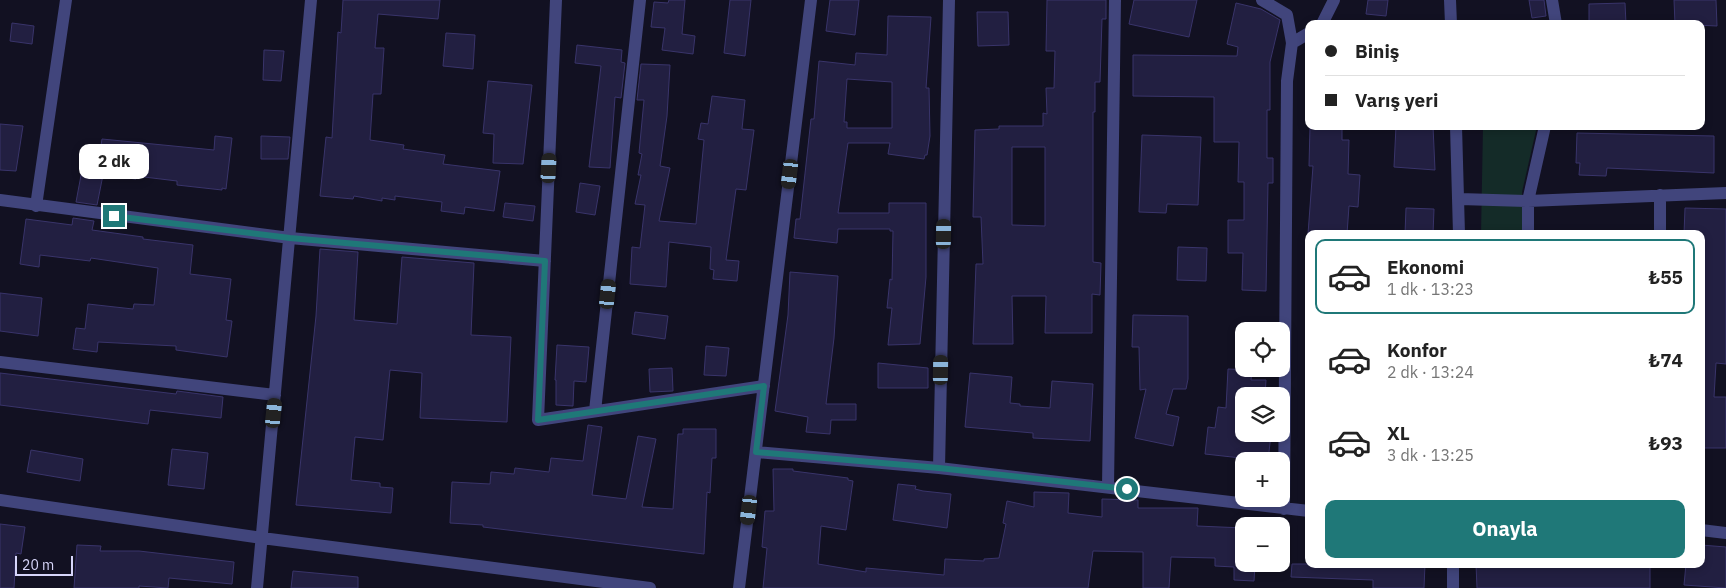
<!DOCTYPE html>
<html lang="tr">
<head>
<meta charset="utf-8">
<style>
  :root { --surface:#fff; --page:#f2f2f2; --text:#222; --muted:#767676; --line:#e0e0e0; --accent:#1f7878 }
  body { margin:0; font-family:"IBM Plex Sans",sans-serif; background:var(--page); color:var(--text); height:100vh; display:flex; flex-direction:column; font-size:19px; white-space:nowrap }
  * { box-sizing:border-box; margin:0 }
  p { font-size:16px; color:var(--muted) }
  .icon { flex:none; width:28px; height:28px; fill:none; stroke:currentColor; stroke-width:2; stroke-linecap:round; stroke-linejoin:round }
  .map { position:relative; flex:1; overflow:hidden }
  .sheet { position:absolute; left:1305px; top:230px; width:400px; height:338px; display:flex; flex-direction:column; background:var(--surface); border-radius:10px; box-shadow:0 2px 8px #0003 }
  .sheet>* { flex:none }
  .guide { position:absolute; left:1305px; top:20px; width:400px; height:110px; border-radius:10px; box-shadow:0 2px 8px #0003; display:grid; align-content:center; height:110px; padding:0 20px; background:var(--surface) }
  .fabs { position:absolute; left:1235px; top:322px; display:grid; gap:10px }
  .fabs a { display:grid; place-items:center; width:55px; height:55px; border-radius:10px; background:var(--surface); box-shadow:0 2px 8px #0003; font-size:25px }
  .scale { position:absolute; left:15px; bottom:12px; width:58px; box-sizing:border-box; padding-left:5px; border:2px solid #d7d6fa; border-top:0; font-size:14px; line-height:18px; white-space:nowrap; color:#d7d6fa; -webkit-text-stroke:4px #121122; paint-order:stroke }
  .end { position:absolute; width:22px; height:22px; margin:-11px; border:6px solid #1f7878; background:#fff; box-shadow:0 0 0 2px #fff }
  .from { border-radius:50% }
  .bubble { position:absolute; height:35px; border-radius:10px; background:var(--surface); box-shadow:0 2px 8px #0003; font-size:16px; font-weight:800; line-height:35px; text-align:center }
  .car { position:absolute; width:15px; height:30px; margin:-15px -8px; border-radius:6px; box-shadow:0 0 4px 1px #0007; background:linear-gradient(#222 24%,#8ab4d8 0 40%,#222 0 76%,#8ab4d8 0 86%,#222 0) }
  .guide b { display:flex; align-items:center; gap:18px; height:48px; font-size:19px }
  .guide b+b { border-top:1px solid var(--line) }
  .guide i { width:12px; height:12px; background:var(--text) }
  ul { padding:9px 0 0; list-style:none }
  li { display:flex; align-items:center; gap:15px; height:75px; margin:0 10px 8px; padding:0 10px; border:2px solid transparent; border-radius:10px }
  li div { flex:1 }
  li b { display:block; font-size:19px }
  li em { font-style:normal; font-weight:800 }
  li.active { border-color:var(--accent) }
  li>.icon { width:45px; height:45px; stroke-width:1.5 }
  .action { display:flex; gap:10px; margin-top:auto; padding:10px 20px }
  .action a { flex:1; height:58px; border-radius:10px; background:var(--accent); color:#fff; font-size:20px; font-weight:800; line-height:58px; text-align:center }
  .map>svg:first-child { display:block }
</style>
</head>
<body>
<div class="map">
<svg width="1726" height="588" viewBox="0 0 1726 588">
  <rect width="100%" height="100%" fill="#121122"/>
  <path fill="#142b28" d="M1483,126H1537L1522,192V234H1481Z"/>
  <path fill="#221f41" stroke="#39346a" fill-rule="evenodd" d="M343,0H440L438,19L378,14L375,48H384L381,94H373L370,140L404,145L403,149L445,155L443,164L500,171L494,211L465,207L464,214L441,211L442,202L395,196V200L382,198V201L354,196L353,199L320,196L326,137L332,138L338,32L341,33Z
    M669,0H685L682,34L695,36L693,54L662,50L665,28L651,27L654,2L668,3Z
    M730,0H751L745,56L724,53Z
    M830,0H859L855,35L826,31Z
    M1047,0H1106V19H1102L1100,82H1095V112H1093V262L1101,263L1100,295L1092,294V333H1045L1046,296H1012L1013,344H973L976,264H983L981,217H973L975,130L999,129V126H1043V113L1047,114L1046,88H1054L1055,51H1046ZM1012,147H1045V226L1012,225Z
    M1134,0H1197L1189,37L1129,24Z
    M1368,0H1388L1386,16L1366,14Z
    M1529,0H1544L1546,16L1532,18Z
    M1674,0H1716L1717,26L1675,24Z
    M1236,3L1261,9L1280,20L1270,62V110H1267V158H1273V183H1268L1266,291L1242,290L1243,253H1228V220H1244V182H1238L1239,142H1214V97L1133,96V55L1237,56L1238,47L1227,44Z
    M1625,3L1626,24H1589V4Z
    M977,12H1008L1009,45L978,46Z
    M888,16L931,17L926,88H929L930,136L927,155H925L924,159L888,154L890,143H848L838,213H889V203H926V277L920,344L888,345L892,308H887L890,279L892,280L893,231H890V229H838L837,243L794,238L796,219H800L811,119H814L819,61L855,65L856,53L887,55ZM847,79L892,82V128H847V122H844Z
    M12,23L34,26L32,44L10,41Z
    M446,33L475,35L473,69L443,66Z
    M577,45L622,50L621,62L625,63L621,98L615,97L610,168L589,167L601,66L575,63Z
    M264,50L284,51L281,81L263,80Z
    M641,64L670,65L667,116L660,166L670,168L659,221L696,224L704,140L698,139L701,123L708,124L712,96L745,100L742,129L754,130L746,190L736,189L726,260L739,261L737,281L713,279L714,270L710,269L711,247L669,242L666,287L630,284L632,247L640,248L645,205L635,204L641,175H638L642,154L639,153L644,100H637Z
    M488,81L532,85L523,164L493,163L494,134L483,133Z
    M0,124L23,126L16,171L0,170Z
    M1310,126H1342V140H1349L1348,174L1360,175L1358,207L1349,206L1347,234H1308L1313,166H1309Z
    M1396,126H1433L1435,170L1394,167Z
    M1577,133L1714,136V173L1607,168L1606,176L1579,175L1580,163H1576Z
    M1142,135L1201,137L1198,205L1167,204L1166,213L1139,212Z
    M215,136L232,138L226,189L222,188V190L177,185V181L136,176V179L103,175L97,205L76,202L82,170L97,173L102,139L214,150Z
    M261,136L290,137L288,159H261Z
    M580,183L600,186L595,215L576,212Z
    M505,203L535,206L533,221L503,217Z
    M1406,208L1434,209L1433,234H1405Z
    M1685,208L1726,209V364L1716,363L1714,397H1726V448H1701V234H1684Z
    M73,218L94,221L92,230L143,237V239L193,245L190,274L231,279L226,320L232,321L227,357L176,350V346L98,342L97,352L73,349L76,328L85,329L88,304L133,309L134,304L154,305L158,268L91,258L90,261L40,255L39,267L20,264L26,219L72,225Z
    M1178,247L1207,248L1206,281L1177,280Z
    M320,249L358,252L354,320L397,324L402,257L474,263L471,335L511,337L507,422L420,418L422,373L390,370L383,440L355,437L351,480L380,483V487L393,488L391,513L296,505L316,316Z
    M790,272L838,276L834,338L826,404H856V420H831L830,434L806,432L808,417L775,411L788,315Z
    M0,293L42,298L38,336L0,331Z
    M635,312L668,316L665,339L632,334Z
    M1133,315L1188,316V379L1186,389H1173L1166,414L1179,417L1173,446L1135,438L1146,389L1140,390L1139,347H1132Z
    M557,345L589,347L586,382L574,381L573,406L556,405V380H555Z
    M706,346L729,348L726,376L704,375Z
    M878,363L928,368V388H878Z
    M672,368L673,391L650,392L649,369Z
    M1228,369L1252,370L1251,380H1266L1265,396H1244V434H1271L1268,461L1205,454L1208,427L1215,428L1218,407L1226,408Z
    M0,373L176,394L177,391L223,397L221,418L150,410L148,424L0,405Z
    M970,373L1012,377L1010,403L1020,404V406L1050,408L1052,381L1093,384L1090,441L1033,438V433L965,427Z
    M588,425L602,427L592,495L626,499L638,436L656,439L642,507L673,509L678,434H683V429H716V458H712L710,493L707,492L704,554L483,527V525L450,523L452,482L490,484L491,472L514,474L515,468L549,472L551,458L583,461Z
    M172,449L208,453L204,489L168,485Z
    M31,450L83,459L80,481L27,472Z
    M773,469H793V471L848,478V480L853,481L846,530L821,526L818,564L866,572V568L944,575L945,559L984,561V559L999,558L1006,524L1003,523L1007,501L1034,507V492L1069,493L1068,513L1102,517V499L1138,500V508H1198L1197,526L1244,528V565H1255L1254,581L1234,580V567L1215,566V558L1171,557L1169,588H1143V552L1093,551L1088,588H763L767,548L762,547L765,511H774Z
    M898,484L916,486L915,489L923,491L951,494L947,528L893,520Z
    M0,524L25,527L21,554L16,553L14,588H0Z
    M77,545L101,546L100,551H139L234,562L232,584L169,578L168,588L139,586V588H74Z
    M1701,545L1726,547V588L1684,585L1686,564H1701Z
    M1292,564H1425L1424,588H1373V580L1291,577Z
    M1476,564H1650V588H1477Z
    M293,571L358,577V588H291Z"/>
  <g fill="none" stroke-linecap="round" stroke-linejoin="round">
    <path stroke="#41457c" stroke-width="12" d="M556,0L538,420L764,386
      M1262,0L1287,15L1292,43L1287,81L1284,509
      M1450,0L1451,24
      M1552,0L1556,24
      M1322,24L1334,0
      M1292,43L1309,33
      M1456,126L1459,234
      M1460,199L1528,201L1726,193
      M0,200L290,238L545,261
      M36,206L66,0
      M1528,234V201L1545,126
      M1660,234V195
      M0,362L275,395
      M595,411L640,0
      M756,452L939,468L1309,511
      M939,468L949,0
      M1108,487L1115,0
      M0,500L262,538L650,588
      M1701,530L1726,533
      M1453,564V588
      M257,588L311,0
      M739,588L811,0"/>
  </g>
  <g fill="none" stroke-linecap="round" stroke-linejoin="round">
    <path stroke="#1f7878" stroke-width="6" d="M114,216L290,238L545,261L538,420L764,386L756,452L939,468L1127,489"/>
  </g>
</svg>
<div class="fabs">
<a><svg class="icon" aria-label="locate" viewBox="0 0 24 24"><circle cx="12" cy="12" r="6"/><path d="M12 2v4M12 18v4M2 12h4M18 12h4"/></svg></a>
<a><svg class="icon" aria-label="layers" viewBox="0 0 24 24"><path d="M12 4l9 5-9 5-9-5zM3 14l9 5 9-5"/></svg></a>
<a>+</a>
<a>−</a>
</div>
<div class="scale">20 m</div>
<i class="end from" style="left:1127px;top:489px"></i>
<i class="end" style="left:114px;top:216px"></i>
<div class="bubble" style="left:79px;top:144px;width:70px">2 dk</div>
<i class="car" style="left:549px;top:168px;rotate:3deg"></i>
<i class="car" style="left:790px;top:174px;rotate:187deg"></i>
<i class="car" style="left:944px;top:234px;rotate:1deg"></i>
<i class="car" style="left:608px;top:294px;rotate:6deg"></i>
<i class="car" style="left:941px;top:370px;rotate:1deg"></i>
<i class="car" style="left:274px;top:413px;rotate:6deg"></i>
<i class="car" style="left:749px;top:510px;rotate:187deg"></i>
<div class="guide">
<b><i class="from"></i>Biniş</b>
<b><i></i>Varış yeri</b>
</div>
<section class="sheet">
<ul>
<li class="active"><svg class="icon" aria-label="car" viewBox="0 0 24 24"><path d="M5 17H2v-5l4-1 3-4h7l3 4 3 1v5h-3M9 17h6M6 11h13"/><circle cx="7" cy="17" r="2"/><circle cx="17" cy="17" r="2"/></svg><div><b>Ekonomi</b><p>1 dk · 13:23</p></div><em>₺55</em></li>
<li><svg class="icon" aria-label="car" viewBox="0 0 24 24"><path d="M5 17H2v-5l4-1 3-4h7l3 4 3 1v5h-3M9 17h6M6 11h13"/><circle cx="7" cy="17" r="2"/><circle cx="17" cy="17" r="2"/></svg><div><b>Konfor</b><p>2 dk · 13:24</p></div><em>₺74</em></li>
<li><svg class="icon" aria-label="car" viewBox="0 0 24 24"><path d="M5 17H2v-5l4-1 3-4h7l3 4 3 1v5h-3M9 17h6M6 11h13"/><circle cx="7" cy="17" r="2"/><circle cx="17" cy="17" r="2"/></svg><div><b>XL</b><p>3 dk · 13:25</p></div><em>₺93</em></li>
</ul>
<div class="action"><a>Onayla</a></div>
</section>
</div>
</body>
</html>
